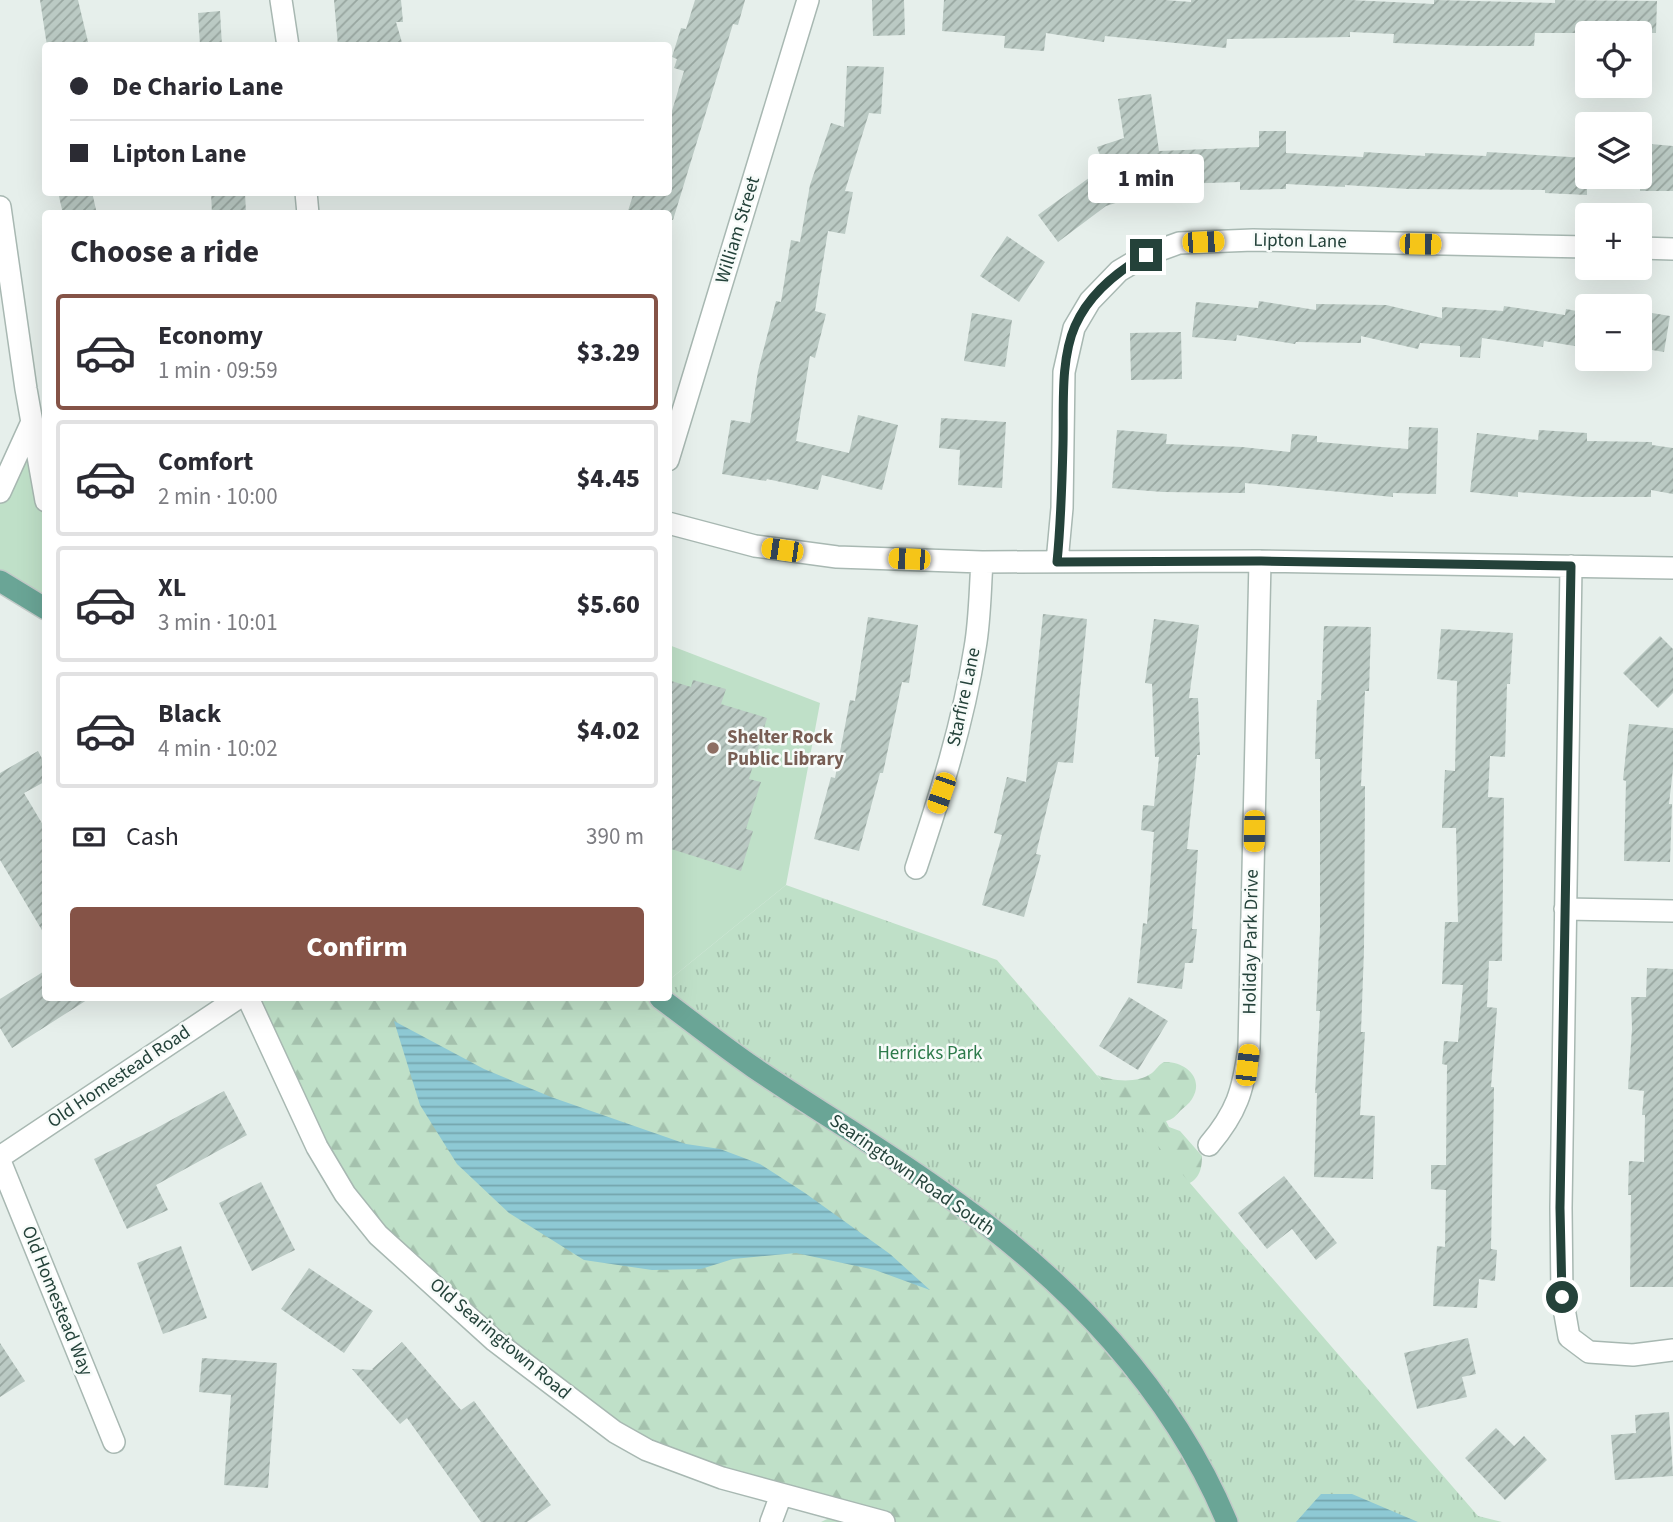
<!DOCTYPE html>
<html lang="en">
<head>
<meta charset="utf-8">
<style>
  :root { --surface:#fff; --page:#f2f2f3; --text:#2b2b33; --muted:#7c7c81; --line:#e1e1e2; --accent:#855347 }
  body { margin:0; font-family:"Source Sans 3",sans-serif; background:var(--page); color:var(--text); height:100vh; display:flex; flex-direction:column; font-size:26px; white-space:nowrap }
  * { box-sizing:border-box; margin:0 }
  p { font-size:23px; color:var(--muted) }
  .icon { flex:none; width:38px; height:38px; fill:none; stroke:currentColor; stroke-width:2; stroke-linecap:round; stroke-linejoin:round }
  .map { position:relative; flex:1; overflow:hidden }
  .panel { position:absolute; left:42px; top:210px; width:630px; height:791px; display:flex; flex-direction:column; background:var(--surface); border-radius:7px; box-shadow:0 7px 28px #0002 }
  .panel>* { flex:none }
  .banner { position:absolute; left:42px; top:42px; width:630px; height:154px; border-radius:7px; box-shadow:0 7px 28px #0002; display:grid; align-content:center; height:154px; padding:0 28px; background:var(--surface) }
  .buttons { position:absolute; left:1575px; top:21px; display:grid; gap:14px }
  .buttons a { display:grid; place-items:center; width:77px; height:77px; border-radius:7px; background:var(--surface); box-shadow:0 7px 28px #0002; font-size:35px }
  .end { position:absolute; width:32px; height:32px; margin:-16px; border:9px solid #24423a; background:#fff; box-shadow:0 0 0 4px #fff }
  .from { border-radius:50% }
  .bubble { position:absolute; height:49px; border-radius:7px; background:var(--surface); box-shadow:0 7px 28px #0002; font-size:23px; font-weight:800; line-height:49px; text-align:center }
  .car { position:absolute; width:21px; height:42px; margin:-21px -10px; border-radius:9px; box-shadow:0 0 5px 2px #0007; background:linear-gradient(#f5c518 24%,#345 0 40%,#f5c518 0 76%,#345 0 86%,#f5c518 0) }
  .banner b { display:flex; align-items:center; gap:24px; height:66px; font-size:26px }
  .banner b+b { border-top:2px solid var(--line) }
  .banner i { width:18px; height:18px; background:var(--text) }
  ul { padding:0; list-style:none }
  li { display:flex; align-items:center; gap:21px; height:116px; margin:0 14px 10px; padding:0 14px; border:4px solid var(--line); border-radius:7px }
  li div { flex:1 }
  li b { display:block; font-size:26px }
  li em { font-style:normal; font-weight:800 }
  li.selected { border-color:var(--accent) }
  li>.icon { width:63px; height:63px; stroke-width:1.5 }
  h2 { padding:0 28px; font-size:32px; line-height:84px }
  .pay { display:flex; align-items:center; gap:18px; height:77px; padding:0 28px; font-size:26px }
  .pay p { margin-inline-start:auto }
  .button { display:flex; gap:14px; margin-top:auto; padding:14px 28px }
  .button a { flex:1; height:80px; border-radius:7px; background:var(--accent); color:#fff; font-size:28px; font-weight:800; line-height:80px; text-align:center }
  .map>svg:first-child { display:block }
</style>
</head>
<body>
<div class="map">
<svg width="1673" height="1522" viewBox="0 0 1673 1522">
  <defs>
    <pattern id="forest-firs" width="22" height="20" patternUnits="userSpaceOnUse" patternTransform="scale(1.75)"><rect width="22" height="20" fill="#bfe0c8"/><path d="M5 1l3.5 6h-7zM16 11l3.5 6h-7z" fill="#a4c1ad"/></pattern>
    <pattern id="park-tufts" width="24" height="20" patternUnits="userSpaceOnUse" patternTransform="scale(1.75)"><rect width="24" height="20" fill="#bfe0c8"/><path d="M3 7l-1-3M5 7V3M7 7l1-3M15 17l-1-3M17 17v-4M19 17l1-3" fill="none" stroke="#a4c1ad"/></pattern>
    <pattern id="water-rules" width="6" height="5" patternUnits="userSpaceOnUse" patternTransform="scale(1.75)"><rect width="6" height="5" fill="#8ec9d4"/><path d="M0 2.5h6" fill="none" stroke="#74a5ad"/></pattern>
    <pattern id="building-hatch" width="6" height="6" patternUnits="userSpaceOnUse" patternTransform="scale(1.75)"><rect width="6" height="6" fill="#bbcac4"/><path d="M-1 1l2-2M0 6l6-6M5 7l2-2" fill="none" stroke="#98a6a0"/></pattern>
  </defs>
  <rect width="100%" height="100%" fill="#e6efeb"/>
  <path fill="#bfe0c8" d="M30,431L37,474L45,511V606L0,577V499Z
    M669,645L820,703L786,885L669,980Z"/>
  <path fill="url(#forest-firs)" d="M248,998H660L953,1199L1128,1360L1227,1522H821L841,1512L684,1466L495,1341L345,1194Z
    M1164,1062C1185,1061 1205,1078 1192,1099C1189,1104 1184,1107 1180,1111C1175,1117 1173,1119 1166,1121L1169,1127L1180,1131L1202,1156C1202,1173 1197,1183 1180,1186L1097,1075C1112,1081 1137,1084 1152,1073C1157,1069 1158,1065 1164,1062Z"/>
  <path fill="url(#park-tufts)" d="M786,885L997,960L1478,1516L1502,1522H1227L1194,1457L1071,1296L668,998L669,980Z"/>
  <path fill="url(#water-rules)" d="M394,1021L484,1069L551,1097L686,1144L720,1149L760,1164L805,1193L890,1254L930,1290L875,1270L796,1253L733,1259L701,1269L652,1270L584,1260L509,1213L457,1164L420,1105Z
    M1321,1494H1352L1418,1522H1296Z"/>
  <path fill="url(#building-hatch)" d="M40,0H78L89,46H47Z
    M334,0H401L403,22H396L403,46H338Z
    M695,0H745L738,25L733,24L673,220L668,219V214H627L634,192H668V124L684,71L674,68L677,59L672,57L681,28L686,29Z
    M872,0H904L905,35L873,36Z
    M944,0H1165L1191,2V0H1350L1434,4V0L1555,3V0L1657,1L1656,33H1535L1534,46H1473L1393,43L1394,34L1350,32V37L1227,39L1226,48L1105,36L1104,42L1046,33L1044,51L1004,48L1005,36L942,31Z
    M220,11L222,46H200L198,13Z
    M847,66L884,67L881,114L869,113L845,191L853,192L845,234L828,231L815,311L826,314L815,358L810,356L796,441L849,453L858,415L898,425L882,490L822,475L818,490L767,479L766,481L722,474L731,420L750,423L758,371L776,301L781,302L791,240L800,242L810,185L831,123L844,127Z
    M1151,94L1159,151L1259,147V131H1286V153L1363,157L1364,152L1425,156V153L1486,156L1487,152L1587,158V195L1545,193V190L1408,189L1345,185V187L1286,184V189L1240,190V182L1176,184L1106,206L1058,242L1038,215L1104,167L1097,147L1124,138L1118,99Z
    M1640,143L1673,146V191H1640Z
    M58,192H92L97,214H63Z
    M211,192H245L246,214H212Z
    M1007,236L1045,262L1019,302L980,276Z
    M1259,301L1316,310V304L1386,305L1442,318V307L1503,311L1504,306L1565,315L1566,309L1587,313V348L1544,341L1543,347L1482,338L1480,358L1460,357V346L1420,343L1418,349L1361,336V343L1296,342L1295,344L1237,335L1236,341L1192,337L1196,302L1258,308Z
    M1640,311L1670,316L1664,352L1640,348Z
    M972,313L1012,320L1005,367L964,361Z
    M1181,332L1182,379L1131,380L1130,333Z
    M941,418L1006,422L1002,488L958,485L960,450L939,448Z
    M1409,427L1438,428L1436,494L1393,493V497L1245,483V493L1163,492L1112,488L1117,430L1167,434L1166,444L1242,447L1290,452L1292,434L1317,436V442L1408,449Z
    M1539,430L1587,433V441L1652,442V445L1673,448V494L1651,490V497H1582L1518,492V497L1470,492L1477,433L1538,440Z
    M1043,614L1087,619L1073,763L1058,762L1036,854L1041,855L1024,917L982,905L1002,835L994,833L1007,777L1026,782Z
    M868,617L918,625L909,683L902,682L883,773H880L859,851L814,839L831,777L835,778L850,700L855,701Z
    M1154,619L1199,625L1189,698H1198L1200,755H1197L1187,849L1198,850L1192,929H1197L1193,963H1185L1182,989L1137,983L1143,923L1147,924L1154,832L1141,830L1143,805L1154,806L1159,757H1155L1152,684L1145,683Z
    M1324,626L1371,627L1369,691H1365L1361,786H1365L1364,950L1361,1032H1365L1360,1115L1375,1116L1373,1179L1314,1177L1317,1093H1315L1320,1011H1316L1320,930V759H1315L1317,700H1321Z
    M1441,629L1513,633L1510,684H1507L1505,757L1490,756L1488,797L1504,798L1502,961H1489L1487,1007L1497,1008L1491,1087H1494L1491,1249L1497,1250L1495,1281L1479,1279L1477,1308L1433,1306L1437,1246L1445,1247L1446,1190L1431,1189V1165H1446L1447,1065L1442,1064L1444,1041L1458,1042L1463,985L1442,984L1445,922H1458L1456,828H1442L1445,770L1455,771L1457,681L1437,679Z
    M1660,636L1673,649V693L1658,708L1623,673Z
    M668,680L691,687L693,680L726,689L721,704L767,718L749,779L761,782L746,829L753,831L741,871L668,848Z
    M1629,724L1673,728V769L1669,804H1672L1670,862L1624,861L1626,781L1623,780Z
    M38,751L46,766V781L24,793L46,830V937L0,860V773Z
    M1647,968L1673,969V1287H1630L1631,1195H1628L1629,1161L1644,1162L1645,1115H1642L1644,1091L1628,1089L1632,1029L1631,997H1646Z
    M46,970V998H90L12,1048L0,1028V999Z
    M1129,997L1168,1021L1138,1070L1099,1046Z
    M224,1091L247,1135L156,1185L168,1210L127,1229L94,1159L153,1130Z
    M1284,1176L1337,1243L1316,1260L1292,1229L1267,1249L1238,1213Z
    M261,1182L295,1250L252,1271L219,1203Z
    M181,1246L207,1318L163,1334L137,1263Z
    M309,1268L373,1311L344,1353L281,1309Z
    M1468,1338L1476,1374L1462,1377L1467,1397L1417,1409L1404,1353Z
    M402,1342L461,1410L474,1401L551,1505L527,1522H481L407,1418L400,1424L352,1369L373,1370L372,1369Z
    M0,1343L25,1381L0,1397Z
    M202,1358L277,1363L268,1488L224,1485L231,1395L199,1392Z
    M1669,1412L1673,1476L1615,1480L1611,1435L1636,1433L1635,1415Z
    M1496,1428L1514,1446L1524,1436L1547,1460L1505,1500L1465,1458Z"/>
  <g fill="none" stroke-linecap="round" stroke-linejoin="round">
    <defs>
      <path id="minor" d="M281,0L288,46
        M306,192L308,214
        M0,207L26,389L46,501
        M1640,248L1673,249
        M668,460L808,0
        M0,492L31,424
        M668,523L755,546L837,557L982,562L1260,561L1673,568
        M1057,562L1062,508L1064,372L1074,328L1090,301L1119,271L1146,255L1179,243L1253,240L1587,247
        M1571,566L1561,1208L1562,1297L1569,1337L1589,1352L1633,1355L1673,1350
        M916,868C940,796 963,724 975,648C980,620 980,590 982,562
        M1565,909L1673,911
        M248,998L317,1147L345,1194L378,1235L495,1341L615,1432L647,1450L722,1478L884,1522
        M1209,1145C1237,1112 1243,1091 1249,1048L1260,561
        M0,1157L238,998
        M0,1161L114,1442
        M771,1522L781,1495"/>
      <path id="major" d="M0,581L46,609
        M660,998C691,1021 721,1045 753,1067C819,1112 888,1152 952,1199C1067,1280 1172,1390 1227,1522"/>
    </defs>
    <use href="#minor" stroke="#a8b8b2" stroke-width="24"/>
    <use href="#major" stroke="#c2cac8" stroke-width="24"/>
    <use href="#minor" stroke="#fff" stroke-width="21"/>
    <use href="#major" stroke="#6aa596" stroke-width="21"/>
  </g>
  <g fill="none" stroke-linecap="round" stroke-linejoin="round">
    <path stroke="#24423a" stroke-width="9" d="M1146,255C1116,272 1089,294 1075,326C1060,360 1064,408 1063,444C1062,484 1061,523 1057,562L1261,561L1571,566L1560,1208L1562,1297"/>
  </g>
  <circle fill="#8d6e63" stroke="#f7fbf9" stroke-width="2.5" cx="713" cy="748" r="7"/>
  <g text-anchor="middle" dominant-baseline="central" stroke-width="5" stroke-linejoin="round" paint-order="stroke">
    <g font-size="19" fill="#24423a" stroke="#f7fbf9">
      <text transform="translate(738 230) rotate(-73)">William Street</text>
      <text transform="translate(1300 241) rotate(1)">Lipton Lane</text>
      <text transform="translate(964 697) rotate(-78)">Starfire Lane</text>
      <text transform="translate(1251 942) rotate(-89)">Holiday Park Drive</text>
      <text transform="translate(119 1077) rotate(-34)">Old Homestead Road</text>
      <text transform="translate(912 1175) rotate(35)">Searingtown Road South</text>
      <text transform="translate(57 1301) rotate(68)">Old Homestead Way</text>
      <text transform="translate(500 1339) rotate(40)">Old Searingtown Road</text>
    </g>
    <g font-size="19" font-weight="bold" fill="#785e54" stroke="#f7fbf9" text-anchor="start">
      <text x="727" y="737">Shelter Rock<tspan x="727" dy="22">Public Library</tspan></text>
    </g>
    <g font-size="19" fill="#2d7a4b" stroke="#f7fbf9">
      <text x="930" y="1053">Herricks Park</text>
    </g>
  </g>
</svg>
<div class="buttons">
<a><svg class="icon" aria-label="locate" viewBox="0 0 24 24"><circle cx="12" cy="12" r="6"/><path d="M12 2v4M12 18v4M2 12h4M18 12h4"/></svg></a>
<a><svg class="icon" aria-label="layers" viewBox="0 0 24 24"><path d="M12 4l9 5-9 5-9-5zM3 14l9 5 9-5"/></svg></a>
<a>+</a>
<a>−</a>
</div>
<i class="end from" style="left:1562px;top:1297px"></i>
<i class="end" style="left:1146px;top:255px"></i>
<div class="bubble" style="left:1088px;top:154px;width:116px">1 min</div>
<i class="car" style="left:1203px;top:242px;rotate:88deg"></i>
<i class="car" style="left:1420px;top:244px;rotate:91deg"></i>
<i class="car" style="left:782px;top:550px;rotate:278deg"></i>
<i class="car" style="left:909px;top:559px;rotate:272deg"></i>
<i class="car" style="left:941px;top:793px;rotate:199deg"></i>
<i class="car" style="left:1254px;top:831px;rotate:181deg"></i>
<i class="car" style="left:1247px;top:1065px;rotate:7deg"></i>
<div class="banner">
<b><i class="from"></i>De Chario Lane</b>
<b><i></i>Lipton Lane</b>
</div>
<section class="panel">
<h2>Choose a ride</h2>
<ul>
<li class="selected"><svg class="icon" aria-label="car" viewBox="0 0 24 24"><path d="M5 17H2v-5l4-1 3-4h7l3 4 3 1v5h-3M9 17h6M6 11h13"/><circle cx="7" cy="17" r="2"/><circle cx="17" cy="17" r="2"/></svg><div><b>Economy</b><p>1 min · 09:59</p></div><em>$3.29</em></li>
<li><svg class="icon" aria-label="car" viewBox="0 0 24 24"><path d="M5 17H2v-5l4-1 3-4h7l3 4 3 1v5h-3M9 17h6M6 11h13"/><circle cx="7" cy="17" r="2"/><circle cx="17" cy="17" r="2"/></svg><div><b>Comfort</b><p>2 min · 10:00</p></div><em>$4.45</em></li>
<li><svg class="icon" aria-label="car" viewBox="0 0 24 24"><path d="M5 17H2v-5l4-1 3-4h7l3 4 3 1v5h-3M9 17h6M6 11h13"/><circle cx="7" cy="17" r="2"/><circle cx="17" cy="17" r="2"/></svg><div><b>XL</b><p>3 min · 10:01</p></div><em>$5.60</em></li>
<li><svg class="icon" aria-label="car" viewBox="0 0 24 24"><path d="M5 17H2v-5l4-1 3-4h7l3 4 3 1v5h-3M9 17h6M6 11h13"/><circle cx="7" cy="17" r="2"/><circle cx="17" cy="17" r="2"/></svg><div><b>Black</b><p>4 min · 10:02</p></div><em>$4.02</em></li>
</ul>
<div class="pay"><svg class="icon" aria-label="cash" viewBox="0 0 24 24"><path d="M3 7h18v10H3z"/><circle cx="12" cy="12" r="2"/></svg>Cash<p>390 m</p></div>
<div class="button"><a>Confirm</a></div>
</section>
</div>
</body>
</html>
